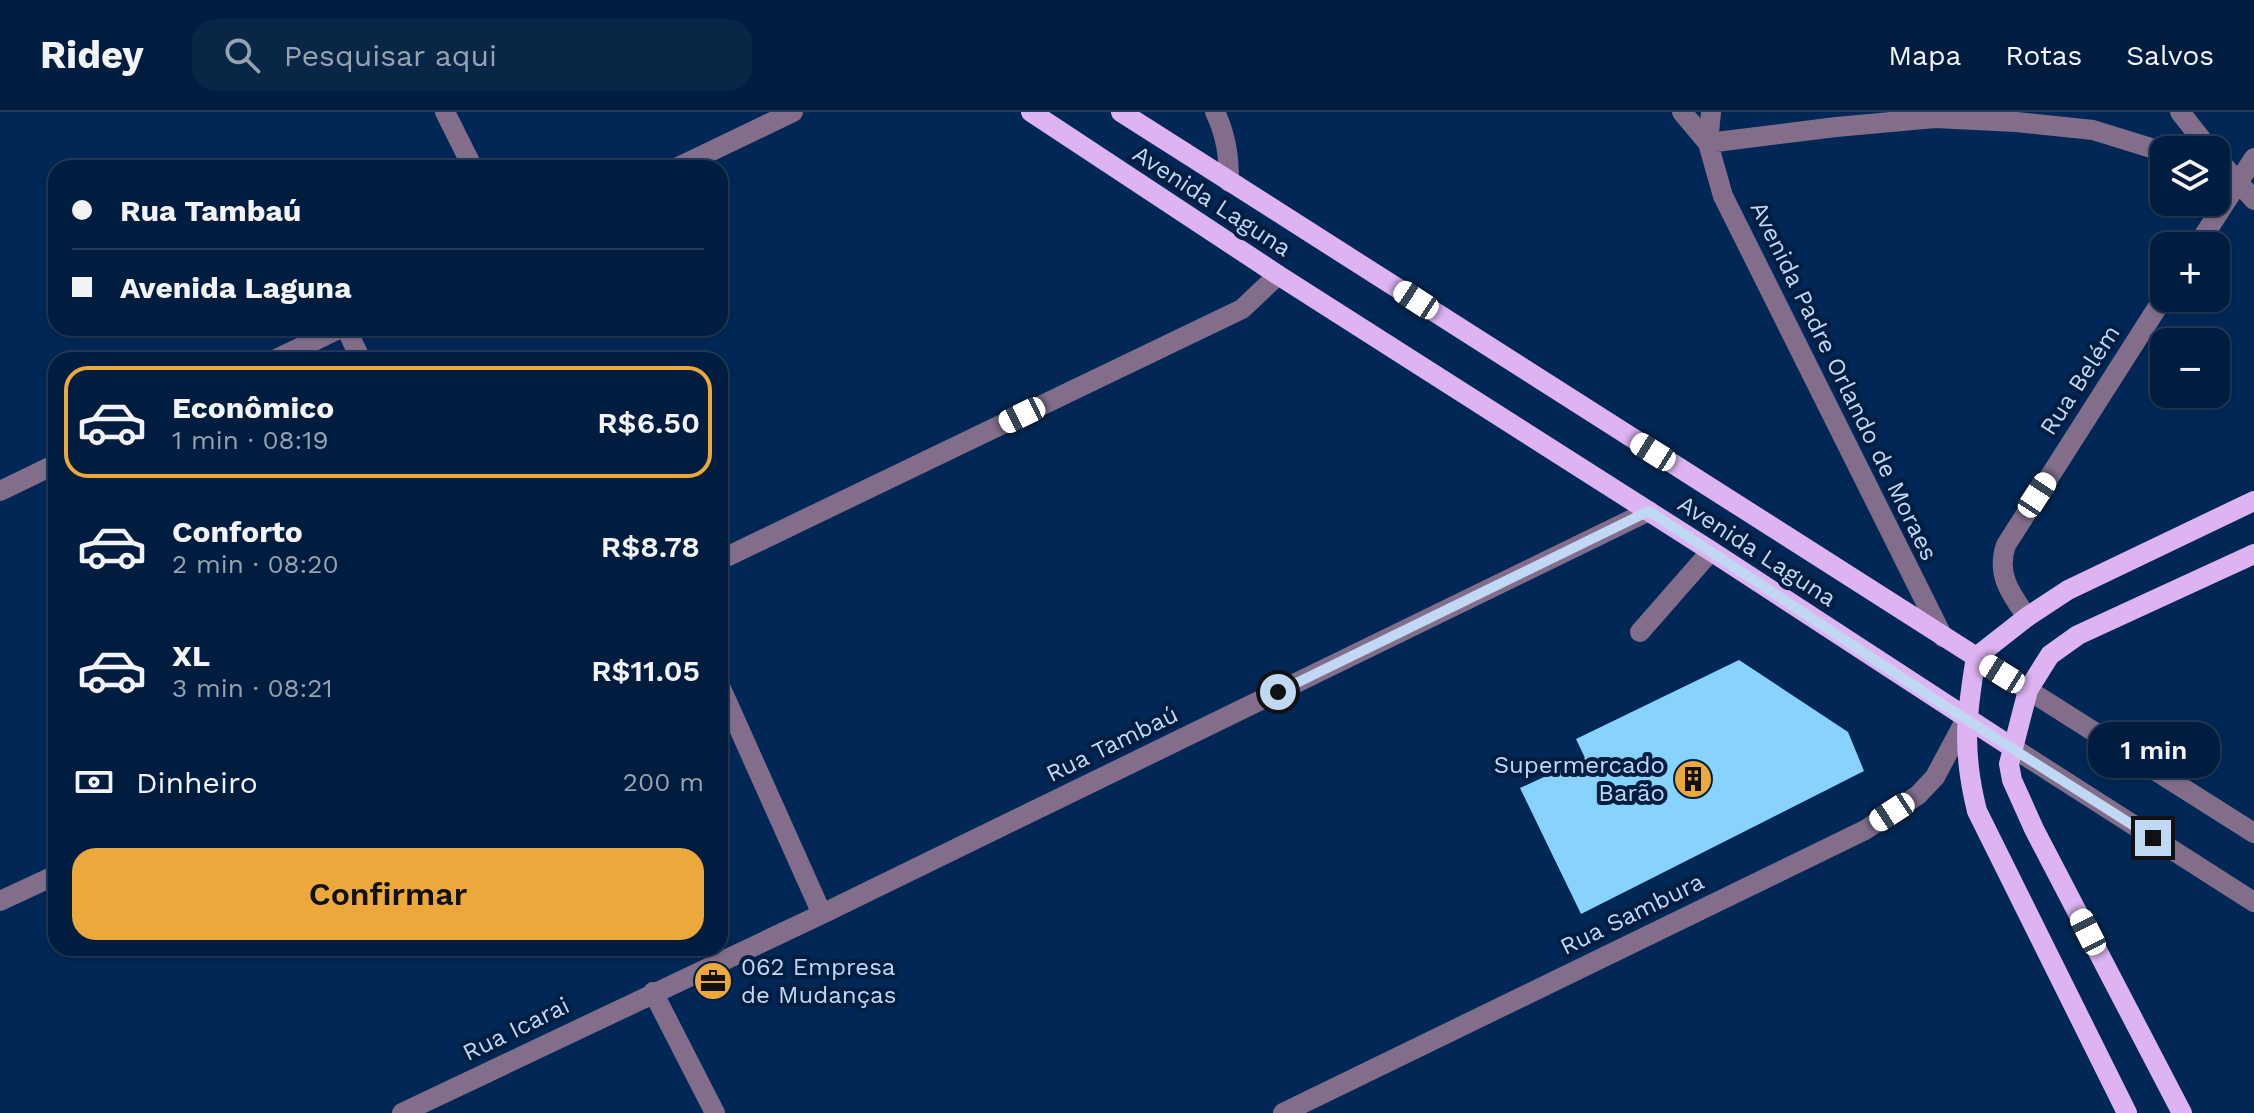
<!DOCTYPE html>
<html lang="pt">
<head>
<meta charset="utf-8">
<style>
  :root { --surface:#001d40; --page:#0a2647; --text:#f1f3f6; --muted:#95a2b1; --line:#223b59; --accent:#eda83b }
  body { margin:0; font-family:"Work Sans",sans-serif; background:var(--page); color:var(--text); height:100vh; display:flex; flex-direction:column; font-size:30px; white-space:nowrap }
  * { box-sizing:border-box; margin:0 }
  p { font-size:26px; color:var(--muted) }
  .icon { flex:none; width:44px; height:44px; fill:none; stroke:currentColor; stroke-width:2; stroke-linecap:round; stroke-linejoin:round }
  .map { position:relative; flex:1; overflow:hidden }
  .side { position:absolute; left:48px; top:240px; width:680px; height:604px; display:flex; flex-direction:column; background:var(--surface); border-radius:24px; box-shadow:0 2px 6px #0004,0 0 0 2px var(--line) }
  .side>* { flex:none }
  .guide { position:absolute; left:48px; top:48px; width:680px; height:176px; border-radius:24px; box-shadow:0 2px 6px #0004,0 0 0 2px var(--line); display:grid; align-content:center; height:176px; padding:0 24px; background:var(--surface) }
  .controls { position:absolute; left:2150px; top:24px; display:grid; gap:16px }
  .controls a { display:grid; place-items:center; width:80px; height:80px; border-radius:16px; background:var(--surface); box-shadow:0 2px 6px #0004,0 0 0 2px var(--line); font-size:40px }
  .end { position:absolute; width:36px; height:36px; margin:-18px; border:10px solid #c1d8f5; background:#111; box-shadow:0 0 0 4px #111 }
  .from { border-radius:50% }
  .bubble { position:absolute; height:56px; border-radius:24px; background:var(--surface); box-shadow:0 2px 6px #0004,0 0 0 2px var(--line); font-size:26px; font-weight:600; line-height:56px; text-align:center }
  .car { position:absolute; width:24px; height:48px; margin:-24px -12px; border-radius:10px; box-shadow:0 0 6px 2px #0007; background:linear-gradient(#fff 24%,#345 0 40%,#fff 0 76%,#345 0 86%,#fff 0) }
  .guide b { display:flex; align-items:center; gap:28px; height:76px; font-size:30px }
  .guide b+b { border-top:2px solid var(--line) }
  .guide i { width:20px; height:20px; background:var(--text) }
  ul { padding:14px 0 0; list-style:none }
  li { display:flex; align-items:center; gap:24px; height:112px; margin:0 16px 12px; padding:0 8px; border:4px solid transparent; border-radius:24px }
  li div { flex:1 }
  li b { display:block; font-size:30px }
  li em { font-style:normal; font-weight:600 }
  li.current { border-color:var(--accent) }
  li>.icon { width:72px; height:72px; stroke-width:1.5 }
  .pay { display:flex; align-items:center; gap:20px; height:88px; padding:0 24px; font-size:30px }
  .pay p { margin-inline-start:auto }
  .primary-button { display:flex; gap:16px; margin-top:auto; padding:16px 24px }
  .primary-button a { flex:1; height:92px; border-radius:24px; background:var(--accent); color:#111; font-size:32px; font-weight:600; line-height:92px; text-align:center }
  header { display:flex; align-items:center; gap:48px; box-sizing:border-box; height:112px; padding:0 40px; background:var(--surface); border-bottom:2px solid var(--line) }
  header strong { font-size:38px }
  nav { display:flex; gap:44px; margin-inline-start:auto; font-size:28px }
  .search { width:560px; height:72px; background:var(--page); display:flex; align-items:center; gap:20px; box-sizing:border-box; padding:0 28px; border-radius:24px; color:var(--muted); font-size:30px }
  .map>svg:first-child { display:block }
</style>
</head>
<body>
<header>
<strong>Ridey</strong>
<div class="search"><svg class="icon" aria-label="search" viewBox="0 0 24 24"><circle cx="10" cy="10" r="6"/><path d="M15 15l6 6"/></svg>Pesquisar aqui</div>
<nav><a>Mapa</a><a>Rotas</a><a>Salvos</a></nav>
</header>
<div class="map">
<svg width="2254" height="1001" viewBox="0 0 2254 1001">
  <rect width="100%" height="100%" fill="#002755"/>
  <path fill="#88d3fd" d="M1739,548L1848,620L1864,659L1581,802L1520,676L1585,646L1576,627Z"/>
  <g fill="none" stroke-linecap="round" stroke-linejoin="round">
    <path stroke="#826e8b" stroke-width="20" d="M445,0L473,56
      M1215,0C1226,23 1229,44 1229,70
      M1682,0L1708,31
      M1711,0L1708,31L1723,84L1943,525
      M2180,0L2210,38
      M1708,31L1836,15L1935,6L2016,10L2093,18L2164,40
      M2216,45L2254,88
      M676,56L793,0
      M2197,134L2254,46
      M346,216L361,248
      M274,248L341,216
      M0,379L56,352
      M720,448L1242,197L1278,163
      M2027,505C2010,481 1996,462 2006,433L2164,185
      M1640,520L1711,439
      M720,574L822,802L1649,399
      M2028,578L2254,721
      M2013,636L2254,790
      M0,789L56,763
      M653,880L715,1001
      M402,1001L822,802
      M1283,1001L1865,718L1918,683L1935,665L1966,607"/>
    <path stroke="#ddb4f1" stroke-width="20" d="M1031,0L1278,163L1711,439L2013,636
      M1121,0L2028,578
      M1976,545C1966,605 1962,639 1977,699L2127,1001
      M1976,545L2027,505L2068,478L2254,389
      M2182,1001L2034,717L2012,668L2009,652L2028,578L2050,543L2078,523L2254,442"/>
  </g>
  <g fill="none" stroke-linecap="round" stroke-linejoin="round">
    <path stroke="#c1d8f5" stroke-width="10" d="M1278,580L1649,399L1939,590L2153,726"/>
  </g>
  <defs>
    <symbol id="building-disc" viewBox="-11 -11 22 22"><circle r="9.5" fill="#eda83b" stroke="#001e41"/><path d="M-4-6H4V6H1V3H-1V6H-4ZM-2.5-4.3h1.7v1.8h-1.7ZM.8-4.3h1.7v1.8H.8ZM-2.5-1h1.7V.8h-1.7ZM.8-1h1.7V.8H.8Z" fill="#111"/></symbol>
    <symbol id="office-disc" viewBox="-11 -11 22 22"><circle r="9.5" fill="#eda83b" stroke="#001e41"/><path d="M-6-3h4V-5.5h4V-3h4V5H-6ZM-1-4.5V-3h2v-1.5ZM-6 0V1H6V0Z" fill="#111"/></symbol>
  </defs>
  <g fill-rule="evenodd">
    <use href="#building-disc" x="1671" y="645" width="44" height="44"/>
    <use href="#office-disc" x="691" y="847" width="44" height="44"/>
  </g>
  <g text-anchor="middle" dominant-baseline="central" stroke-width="8" stroke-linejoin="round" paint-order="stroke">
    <g font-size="24" fill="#c1d8f5" stroke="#001e41">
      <text transform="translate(1212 89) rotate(33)">Avenida Laguna</text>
      <text transform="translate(2080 268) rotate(-57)">Rua Belém</text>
      <text transform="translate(1844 269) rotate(64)">Avenida Padre Orlando de Moraes</text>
      <text transform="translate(1757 439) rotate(33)">Avenida Laguna</text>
      <text transform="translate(1112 632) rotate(-26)">Rua Tambaú</text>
      <text transform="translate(1632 802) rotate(-26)">Rua Sambura</text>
      <text transform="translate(516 917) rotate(-26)">Rua Icarai</text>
    </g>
    <g font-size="24" fill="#c1d8f5" stroke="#001e41" text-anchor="end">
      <text x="1665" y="653">Supermercado<tspan x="1665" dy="28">Barão</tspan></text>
      <text x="741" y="855" text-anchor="start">062 Empresa<tspan x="741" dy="28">de Mudanças</tspan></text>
    </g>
  </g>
</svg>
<div class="controls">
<a><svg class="icon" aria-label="layers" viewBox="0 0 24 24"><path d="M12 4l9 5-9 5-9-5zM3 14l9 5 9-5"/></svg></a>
<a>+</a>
<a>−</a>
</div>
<i class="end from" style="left:1278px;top:580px"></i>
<i class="end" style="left:2153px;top:726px"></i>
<div class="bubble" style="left:2088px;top:610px;width:132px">1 min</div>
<i class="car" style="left:1416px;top:188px;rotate:303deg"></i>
<i class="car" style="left:1022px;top:303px;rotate:244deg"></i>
<i class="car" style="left:1653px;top:340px;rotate:302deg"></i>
<i class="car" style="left:2037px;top:383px;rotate:33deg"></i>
<i class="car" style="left:2002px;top:562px;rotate:302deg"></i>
<i class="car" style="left:1892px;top:700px;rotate:237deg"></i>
<i class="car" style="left:2088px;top:820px;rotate:333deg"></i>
<div class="guide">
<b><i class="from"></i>Rua Tambaú</b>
<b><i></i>Avenida Laguna</b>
</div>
<section class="side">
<ul>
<li class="current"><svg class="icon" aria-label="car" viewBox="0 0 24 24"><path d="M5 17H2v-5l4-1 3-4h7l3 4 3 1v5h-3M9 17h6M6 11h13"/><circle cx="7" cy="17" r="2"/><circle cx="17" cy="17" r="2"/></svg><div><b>Econômico</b><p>1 min · 08:19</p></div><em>R$6.50</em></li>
<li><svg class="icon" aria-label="car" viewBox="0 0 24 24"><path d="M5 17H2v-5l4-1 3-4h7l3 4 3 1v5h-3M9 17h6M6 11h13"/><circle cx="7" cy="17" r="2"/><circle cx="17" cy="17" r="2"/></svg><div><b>Conforto</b><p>2 min · 08:20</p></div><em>R$8.78</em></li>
<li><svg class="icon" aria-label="car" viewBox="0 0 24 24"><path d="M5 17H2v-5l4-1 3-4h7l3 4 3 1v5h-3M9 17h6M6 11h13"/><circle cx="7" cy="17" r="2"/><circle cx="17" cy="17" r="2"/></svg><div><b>XL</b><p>3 min · 08:21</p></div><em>R$11.05</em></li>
</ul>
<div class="pay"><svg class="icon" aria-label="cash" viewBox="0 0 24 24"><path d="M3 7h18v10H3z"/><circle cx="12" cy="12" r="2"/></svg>Dinheiro<p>200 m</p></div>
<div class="primary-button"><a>Confirmar</a></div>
</section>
</div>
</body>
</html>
